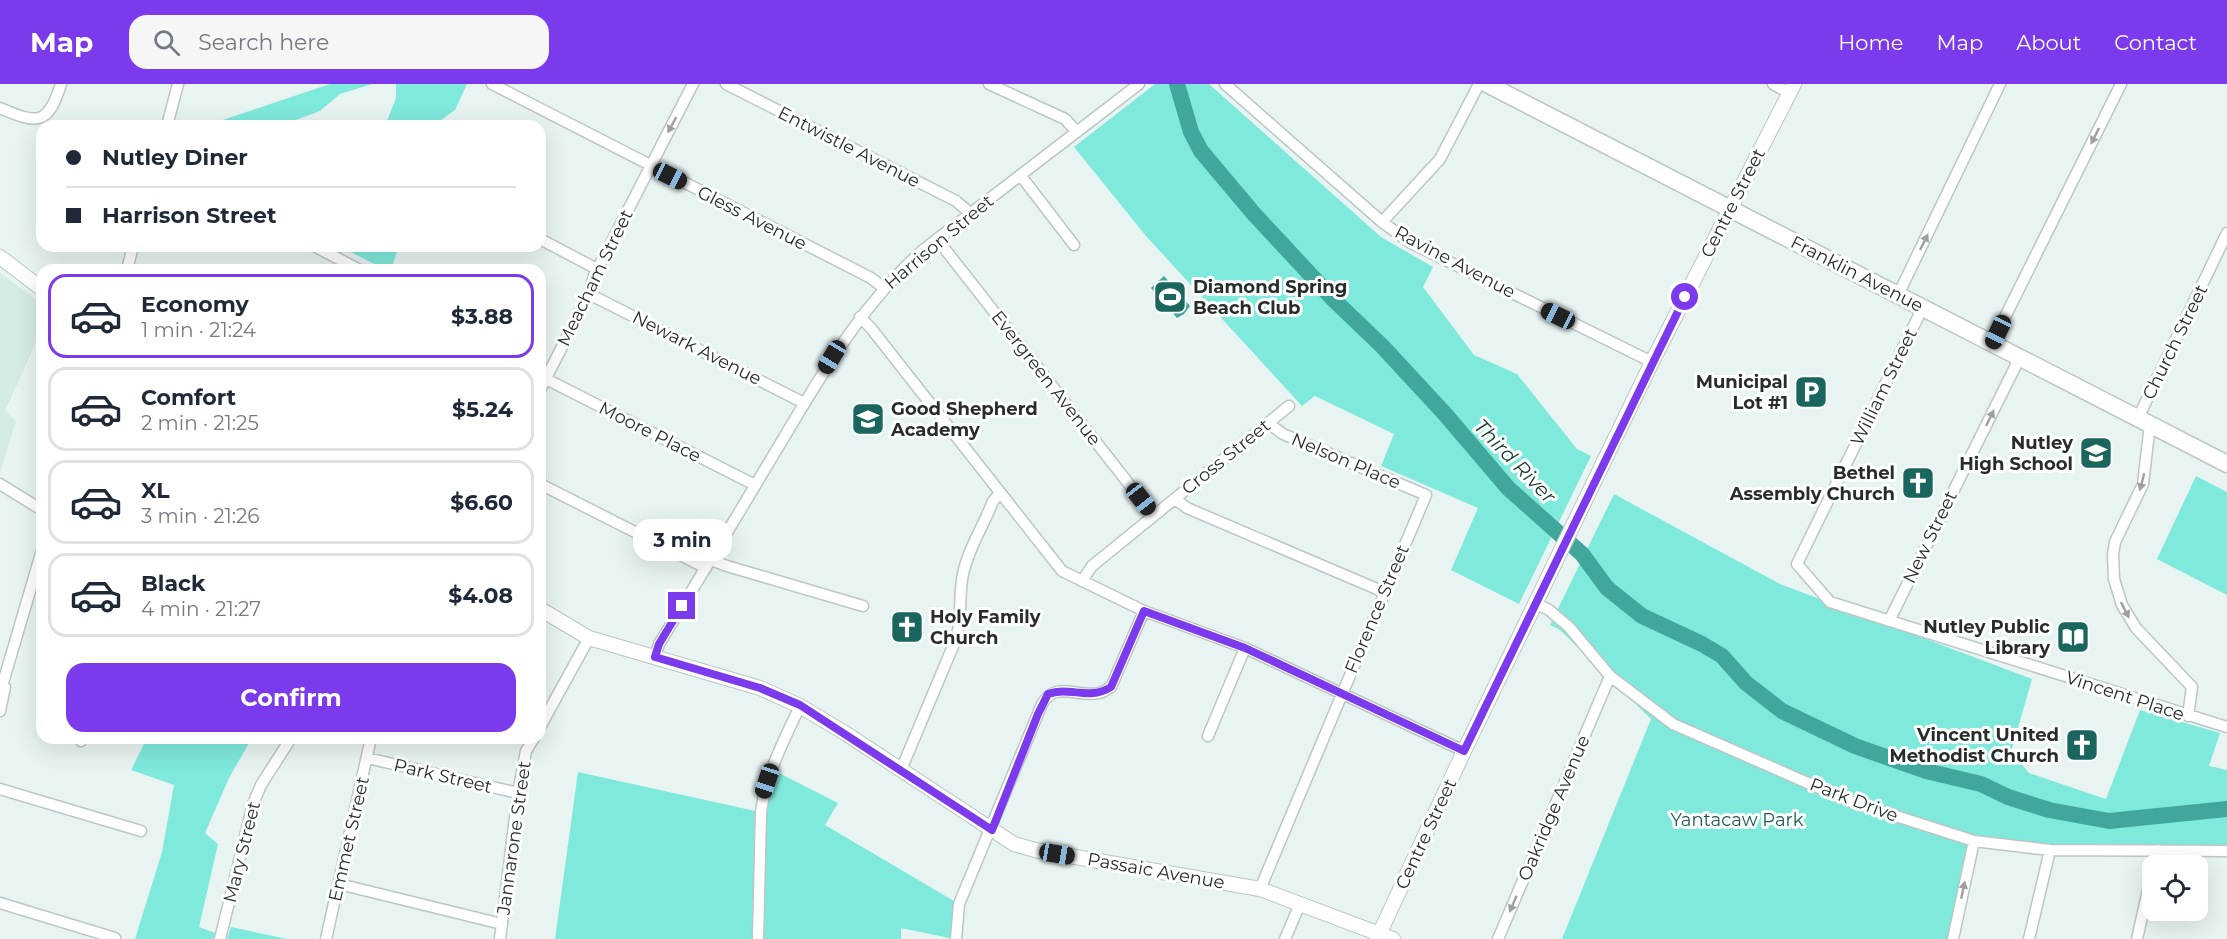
<!DOCTYPE html>
<html lang="en">
<head>
<meta charset="utf-8">
<style>
  :root { --surface:#fff; --page:#f6f6f7; --text:#1f2937; --muted:#747a83; --line:#e0e1e3; --accent:#7c3aed }
  body { margin:0; font-family:Montserrat,sans-serif; background:var(--page); color:var(--text); height:100vh; display:flex; flex-direction:column; font-size:22px; white-space:nowrap }
  * { box-sizing:border-box; margin:0 }
  p { font-size:20px; color:var(--muted) }
  .icon { flex:none; width:33px; height:33px; fill:none; stroke:currentColor; stroke-width:2; stroke-linecap:round; stroke-linejoin:round }
  .map { position:relative; flex:1; overflow:hidden }
  .details { position:absolute; left:36px; top:180px; width:510px; height:480px; display:flex; flex-direction:column; background:var(--surface); border-radius:18px; box-shadow:0 6px 24px #0002 }
  .details>* { flex:none }
  .hud { position:absolute; left:36px; top:36px; width:510px; height:132px; border-radius:18px; box-shadow:0 6px 24px #0002; display:grid; align-content:center; height:132px; padding:0 30px; background:var(--surface) }
  .buttons { position:absolute; left:2142px; top:771px; display:grid; gap:12px }
  .buttons a { display:grid; place-items:center; width:66px; height:66px; border-radius:12px; background:var(--surface); box-shadow:0 6px 24px #0002; font-size:30px }
  .end { position:absolute; width:27px; height:27px; margin:-14px; border:8px solid #7c3aed; background:#fff; box-shadow:0 0 0 3px #fff }
  .from { border-radius:50% }
  .bubble { position:absolute; height:42px; border-radius:18px; background:var(--surface); box-shadow:0 6px 24px #0002; font-size:20px; font-weight:700; line-height:42px; text-align:center }
  .car { position:absolute; width:18px; height:36px; margin:-18px -9px; border-radius:8px; box-shadow:0 0 4px 2px #0007; background:linear-gradient(#222 24%,#8ab4d8 0 40%,#222 0 76%,#8ab4d8 0 86%,#222 0) }
  .hud b { display:flex; align-items:center; gap:21px; height:57px; font-size:22px }
  .hud b+b { border-top:2px solid var(--line) }
  .hud i { width:15px; height:15px; background:var(--text) }
  ul { padding:10px 0 0; list-style:none }
  li { display:flex; align-items:center; gap:18px; height:84px; margin:0 12px 9px; padding:0 18px; border:3px solid var(--line); border-radius:18px }
  li div { flex:1 }
  li b { display:block; font-size:22px }
  li em { font-style:normal; font-weight:700 }
  li.active { border-color:var(--accent) }
  li>.icon { width:54px; height:54px; stroke-width:1.5 }
  .cta { display:flex; gap:12px; margin-top:auto; padding:12px 30px }
  .cta a { flex:1; height:69px; border-radius:18px; background:var(--accent); color:#fff; font-size:24px; font-weight:700; line-height:69px; text-align:center }
  header { display:flex; align-items:center; gap:36px; box-sizing:border-box; height:84px; padding:0 30px; background:var(--accent); color:#fff }
  header strong { font-size:28px }
  nav { display:flex; gap:33px; margin-inline-start:auto; font-size:21px }
  .search { width:420px; height:54px; background:var(--page); display:flex; align-items:center; gap:15px; box-sizing:border-box; padding:0 21px; border-radius:18px; color:var(--muted); font-size:22px }
  .map>svg:first-child { display:block }
</style>
</head>
<body>
<header>
<strong>Map</strong>
<div class="search"><svg class="icon" aria-label="search" viewBox="0 0 24 24"><circle cx="10" cy="10" r="6"/><path d="M15 15l6 6"/></svg>Search here</div>
<nav><a>Home</a><a>Map</a><a>About</a><a>Contact</a></nav>
</header>
<div class="map">
<svg width="2227" height="855" viewBox="0 0 2227 855">
  <rect width="100%" height="100%" fill="#e8f4f2"/>
  <path fill="#d5ebe7" d="M0,189L42,220V245L5,327L16,337L0,389Z"/>
  <path fill="#7fe9dc" d="M330,0H372L340,10L320,27L280,42H205Z
    M396,0H467L455,26L433,42H385L396,14Z
    M1155,0H1209L1381,153L1433,183L1423,203L1474,271L1517,290L1577,365L1591,372L1519,520L1451,486L1478,424L1381,382L1394,350L1315,312L1302,322L1146,152L1074,63Z
    M344,162H399L391,186H386L343,164Z
    M2196,392L2227,408V511L2157,475Z
    M1614,410L1780,500L2032,595L2011,668L2029,689L2106,715L2140,626L2220,649L2209,682L2227,686V767L1973,763L1953,855H1562L1651,635L1560,546L1550,541Z
    M147,654H252L229,694L205,749L218,760L199,843L215,849L213,855H135L162,768L174,701L131,686Z
    M771,685L838,719L825,741L959,820L954,855L901,844V855H555L578,688L760,728Z
    M231,843L287,855H227Z"/>
  <path fill="#41a79c" d="M1164,192L1190,222L1184,230L1177,234L1151,204Z"/>
  <g fill="none" stroke-linecap="round" stroke-linejoin="round">
    <path stroke="#41a79c" stroke-width="16" d="M1177,0L1191,48L1201,67L1254,130L1334,216L1382,262L1445,330L1508,404L1582,470L1607,504L1642,532L1702,560L1722,572L1746,599L1782,627L1855,662L1926,687L1981,700L2008,713L2049,726L2109,737L2227,725"/>
    <defs>
      <path id="minor" d="M492,0L871,194L884,204
        M726,0L956,117L970,129
        M989,0L1065,35L1077,48
        M1225,0L1382,138L1411,159L1652,278
        M1773,0L1789,9
        M0,24C37,40 48,42 61,0
        M167,42L178,0
        M1021,92L1074,161
        M1382,138L1440,75L1479,0
        M540,155L597,185
        M937,155L1154,432
        M314,162L360,186
        M127,186L133,162
        M589,210L804,319
        M1898,211L2000,0
        M1923,223L1797,480L1830,518L2227,643
        M860,233L870,243L1062,487L1144,527L1245,564L1464,667
        M1992,259L2121,0
        M546,295L755,401
        M540,306L589,210L594,192L693,0
        M2138,334L2227,149
        M2150,340L2143,400L2115,458L2113,470L2114,495L2122,521L2136,544L2192,603L2188,632
        M0,400L42,426
        M540,400L706,484
        M1175,415L1187,424L1384,508
        M711,476L727,482L863,522
        M1082,497L1092,482L1289,322
        M1535,519L1549,526L1569,543L1610,592L1673,640L1849,717L1974,757L2050,766L2227,767
        M1889,537L2020,273
        M655,573L659,560C700,494 740,427 780,360C822,290 861,221 923,166L1139,0
        M0,609L42,466
        M0,627L5,603
        M540,643L589,554
        M1208,652L1245,564
        M81,657L82,654
        M367,674L518,709
        M901,686L956,555C963,533 958,512 963,490C968,465 984,441 993,417L1000,409
        M0,705L141,747
        M2154,782L2158,766
        M339,800L502,840
        M1260,805L1426,411L1283,350L1268,339
        M0,819L115,854
        M220,855L253,720L261,701L291,654
        M326,855L371,654
        M500,855L518,709L526,667L534,654
        M758,855L761,728C766,690 784,656 800,622
        M956,855L959,820L1042,620C1056,596 1077,614 1099,609C1103,609 1107,605 1111,603L1144,527
        M1285,855L1300,820
        M1498,855L1610,592
        M1953,855L1974,757
        M2029,855L2050,766
        M2137,855L2152,788"/>
      <path id="tertiary" d="M0,173L42,205
        M540,525L589,554L760,604L800,622L845,649L1014,760L1035,766L1260,805L1393,855
        M1377,855L1464,667L1652,278L1794,0"/>
      <path id="secondary" d="M1487,0L2227,380"/>
    </defs>
    <use href="#minor" stroke="#bbc7c5" stroke-width="13"/>
    <use href="#tertiary" stroke="#bbc7c5" stroke-width="16"/>
    <use href="#secondary" stroke="#bbc7c5" stroke-width="19"/>
    <use href="#minor" stroke="#fff" stroke-width="10"/>
    <use href="#tertiary" stroke="#fff" stroke-width="14"/>
    <use href="#secondary" stroke="#fff" stroke-width="16"/>
  </g>
  <defs><path id="oneway-solid" d="M-6-.8H1V-3.2L6.5 0L1 3.2V.8H-6Z" transform="scale(1.5)"/></defs>
  <g fill="#9ea0a0">
    <use href="#oneway-solid" transform="translate(672 41) rotate(118)"/>
    <use href="#oneway-solid" transform="translate(2095 52) rotate(117)"/>
    <use href="#oneway-solid" transform="translate(1924 158) rotate(-64)"/>
    <use href="#oneway-solid" transform="translate(1990 334) rotate(-64)"/>
    <use href="#oneway-solid" transform="translate(2142 398) rotate(105)"/>
    <use href="#oneway-solid" transform="translate(2125 526) rotate(63)"/>
    <use href="#oneway-solid" transform="translate(1963 806) rotate(-78)"/>
    <use href="#oneway-solid" transform="translate(1513 820) rotate(113)"/>
  </g>
  <g fill="none" stroke-linecap="round" stroke-linejoin="round">
    <path stroke="#7c3aed" stroke-width="8" d="M682,522L659,560L655,573L760,604L800,621L992,746L1038,630L1048,610C1070,602 1089,617 1111,603L1144,527L1245,564L1464,667L1685,213"/>
  </g>
  <defs>
    <symbol id="stadium-square" viewBox="-11 -11 22 22"><rect x="-9" y="-9" width="18" height="18" rx="4" fill="#1a655d" stroke="#fcfffe"/><path d="M0-5a6.5 5 0 1 0 0 10a6.5 5 0 1 0 0-10ZM-3.5-1.8h7v3.6h-7Z" fill="#fff"/></symbol>
    <symbol id="parking-square" viewBox="-11 -11 22 22"><rect x="-9" y="-9" width="18" height="18" rx="4" fill="#1a655d" stroke="#fcfffe"/><path d="M-3.5-5.5H1a3.5 3.5 0 0 1 0 7H-1V5.5H-3.5ZM-1-3.4V-.6H.8a1.4 1.4 0 0 0 0-2.8Z" fill="#fff"/></symbol>
    <symbol id="school-square" viewBox="-11 -11 22 22"><rect x="-9" y="-9" width="18" height="18" rx="4" fill="#1a655d" stroke="#fcfffe"/><path d="M0-5L7-2L0 1L-7-2ZM-4 1L0 2.5L4 1V4Q0 6-4 4Z" fill="#fff"/></symbol>
    <symbol id="church-square" viewBox="-11 -11 22 22"><rect x="-9" y="-9" width="18" height="18" rx="4" fill="#1a655d" stroke="#fcfffe"/><path d="M-1.2-6h2.4v3.5h3.3v2.4h-3.3V6h-2.4V-.1h-3.3v-2.4h3.3Z" fill="#fff"/></symbol>
    <symbol id="library-square" viewBox="-11 -11 22 22"><rect x="-9" y="-9" width="18" height="18" rx="4" fill="#1a655d" stroke="#fcfffe"/><path d="M-6-4Q-3-5.5-.7-3.5V5Q-3 3-6 4ZM6-4Q3-5.5 .7-3.5V5Q3 3 6 4Z" fill="#fff"/></symbol>
  </defs>
  <g fill-rule="evenodd">
    <use href="#stadium-square" x="1151" y="194" width="38" height="38"/>
    <use href="#parking-square" x="1792" y="289" width="38" height="38"/>
    <use href="#school-square" x="849" y="316" width="38" height="38"/>
    <use href="#school-square" x="2077" y="350" width="38" height="38"/>
    <use href="#church-square" x="1899" y="380" width="38" height="38"/>
    <use href="#church-square" x="888" y="524" width="38" height="38"/>
    <use href="#library-square" x="2054" y="534" width="38" height="38"/>
    <use href="#church-square" x="2063" y="642" width="38" height="38"/>
  </g>
  <g text-anchor="middle" dominant-baseline="central" stroke-width="6" stroke-linejoin="round" paint-order="stroke">
    <g font-size="18" fill="#282d2c" stroke="#fcfffe">
      <text transform="translate(849 63) rotate(27)">Entwistle Avenue</text>
      <text transform="translate(1733 119) rotate(-63)">Centre Street</text>
      <text transform="translate(752 134) rotate(27)">Gless Avenue</text>
      <text transform="translate(939 158) rotate(-40)">Harrison Street</text>
      <text transform="translate(1455 178) rotate(28)">Ravine Avenue</text>
      <text transform="translate(1857 190) rotate(27)">Franklin Avenue</text>
      <text transform="translate(595 194) rotate(-64)">Meacham Street</text>
      <text transform="translate(2175 258) rotate(-64)">Church Street</text>
      <text transform="translate(697 264) rotate(27)">Newark Avenue</text>
      <text transform="translate(1046 294) rotate(52)">Evergreen Avenue</text>
      <text transform="translate(1884 303) rotate(-64)">William Street</text>
      <text transform="translate(650 348) rotate(27)">Moore Place</text>
      <text transform="translate(1226 373) rotate(-39)">Cross Street</text>
      <text transform="translate(1346 377) rotate(23)">Nelson Place</text>
      <text transform="translate(1930 453) rotate(-64)">New Street</text>
      <text transform="translate(1377 525) rotate(-67)">Florence Street</text>
      <text transform="translate(2125 612) rotate(18)">Vincent Place</text>
      <text transform="translate(443 692) rotate(13)">Park Street</text>
      <text transform="translate(1854 716) rotate(21)">Park Drive</text>
      <text transform="translate(1554 724) rotate(-67)">Oakridge Avenue</text>
      <text transform="translate(1426 750) rotate(-65)">Centre Street</text>
      <text transform="translate(514 754) rotate(-82)">Jannarone Street</text>
      <text transform="translate(349 755) rotate(-77)">Emmet Street</text>
      <text transform="translate(242 768) rotate(-76)">Mary Street</text>
      <text transform="translate(1156 787) rotate(10)">Passaic Avenue</text>
    </g>
    <g font-size="18" font-weight="bold" fill="#282d2c" stroke="#fcfffe" text-anchor="end">
      <text x="1193" y="203" text-anchor="start">Diamond Spring<tspan x="1193" dy="21">Beach Club</tspan></text>
      <text x="1788" y="298">Municipal<tspan x="1788" dy="21">Lot #1</tspan></text>
      <text x="891" y="325" text-anchor="start">Good Shepherd<tspan x="891" dy="21">Academy</tspan></text>
      <text x="2073" y="359">Nutley<tspan x="2073" dy="21">High School</tspan></text>
      <text x="1895" y="389">Bethel<tspan x="1895" dy="21">Assembly Church</tspan></text>
      <text x="930" y="533" text-anchor="start">Holy Family<tspan x="930" dy="21">Church</tspan></text>
      <text x="2050" y="543">Nutley Public<tspan x="2050" dy="21">Library</tspan></text>
      <text x="2059" y="651">Vincent United<tspan x="2059" dy="21">Methodist Church</tspan></text>
    </g>
    <g font-size="18" fill="#215a53" stroke="#fcfffe">
      <text x="1737" y="736">Yantacaw Park</text>
    </g>
    <g font-size="20" font-style="italic" fill="#1f3733" stroke="#fcfffe">
      <text transform="translate(1515 377) rotate(46)">Third River</text>
    </g>
  </g>
</svg>
<div class="buttons">
<a><svg class="icon" aria-label="locate" viewBox="0 0 24 24"><circle cx="12" cy="12" r="6"/><path d="M12 2v4M12 18v4M2 12h4M18 12h4"/></svg></a>
</div>
<i class="end from" style="left:1685px;top:213px"></i>
<i class="end" style="left:682px;top:522px"></i>
<div class="bubble" style="left:633px;top:435px;width:99px">3 min</div>
<i class="car" style="left:670px;top:92px;rotate:117deg"></i>
<i class="car" style="left:1558px;top:232px;rotate:296deg"></i>
<i class="car" style="left:1998px;top:248px;rotate:205deg"></i>
<i class="car" style="left:832px;top:273px;rotate:211deg"></i>
<i class="car" style="left:1141px;top:415px;rotate:142deg"></i>
<i class="car" style="left:767px;top:697px;rotate:198deg"></i>
<i class="car" style="left:1057px;top:770px;rotate:100deg"></i>
<div class="hud">
<b><i class="from"></i>Nutley Diner</b>
<b><i></i>Harrison Street</b>
</div>
<section class="details">
<ul>
<li class="active"><svg class="icon" aria-label="car" viewBox="0 0 24 24"><path d="M5 17H2v-5l4-1 3-4h7l3 4 3 1v5h-3M9 17h6M6 11h13"/><circle cx="7" cy="17" r="2"/><circle cx="17" cy="17" r="2"/></svg><div><b>Economy</b><p>1 min · 21:24</p></div><em>$3.88</em></li>
<li><svg class="icon" aria-label="car" viewBox="0 0 24 24"><path d="M5 17H2v-5l4-1 3-4h7l3 4 3 1v5h-3M9 17h6M6 11h13"/><circle cx="7" cy="17" r="2"/><circle cx="17" cy="17" r="2"/></svg><div><b>Comfort</b><p>2 min · 21:25</p></div><em>$5.24</em></li>
<li><svg class="icon" aria-label="car" viewBox="0 0 24 24"><path d="M5 17H2v-5l4-1 3-4h7l3 4 3 1v5h-3M9 17h6M6 11h13"/><circle cx="7" cy="17" r="2"/><circle cx="17" cy="17" r="2"/></svg><div><b>XL</b><p>3 min · 21:26</p></div><em>$6.60</em></li>
<li><svg class="icon" aria-label="car" viewBox="0 0 24 24"><path d="M5 17H2v-5l4-1 3-4h7l3 4 3 1v5h-3M9 17h6M6 11h13"/><circle cx="7" cy="17" r="2"/><circle cx="17" cy="17" r="2"/></svg><div><b>Black</b><p>4 min · 21:27</p></div><em>$4.08</em></li>
</ul>
<div class="cta"><a>Confirm</a></div>
</section>
</div>
</body>
</html>
